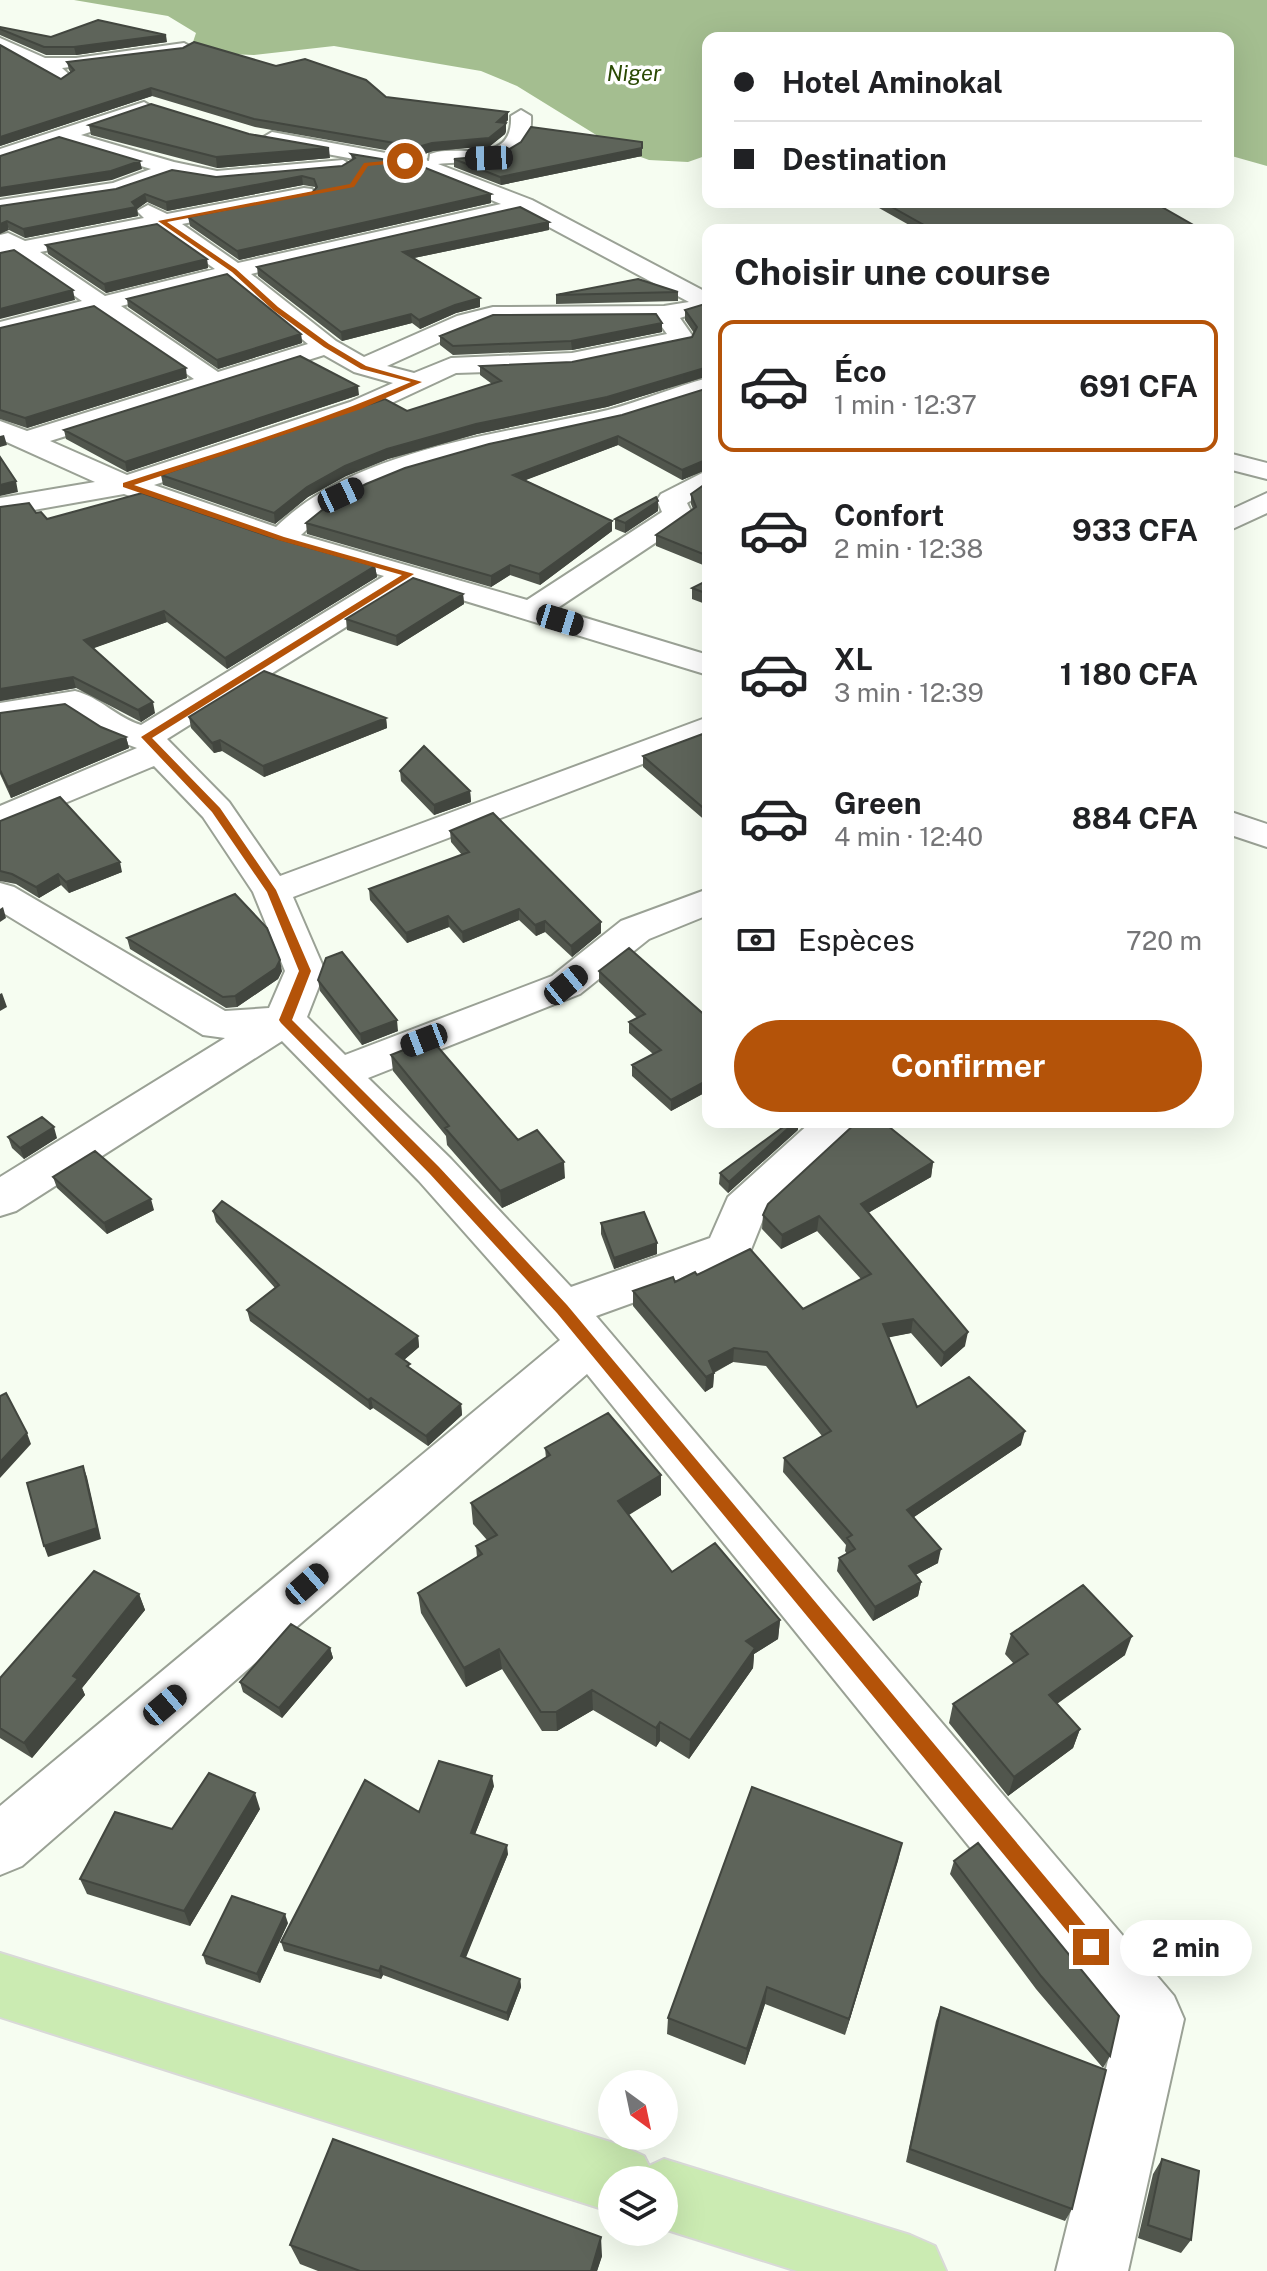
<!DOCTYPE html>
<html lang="fr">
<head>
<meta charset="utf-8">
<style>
  :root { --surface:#fff; --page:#f6f6f6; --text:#202124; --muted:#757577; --line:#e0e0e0; --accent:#b45309 }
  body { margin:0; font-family:"Public Sans",sans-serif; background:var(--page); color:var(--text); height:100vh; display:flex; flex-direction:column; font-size:30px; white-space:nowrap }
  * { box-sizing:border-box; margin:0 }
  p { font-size:26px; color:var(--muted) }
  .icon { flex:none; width:44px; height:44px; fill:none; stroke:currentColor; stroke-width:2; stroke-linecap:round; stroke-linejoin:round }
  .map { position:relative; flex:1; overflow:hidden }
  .details { position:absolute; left:702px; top:224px; width:532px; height:904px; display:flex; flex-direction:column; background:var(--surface); border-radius:16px; box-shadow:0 8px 32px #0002 }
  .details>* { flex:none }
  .top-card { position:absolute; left:702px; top:32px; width:532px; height:176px; border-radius:16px; box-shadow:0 8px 32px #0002; display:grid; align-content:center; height:176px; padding:0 32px; background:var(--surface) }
  .needle { width:52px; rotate:147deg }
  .fabs { position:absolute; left:598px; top:2070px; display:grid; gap:16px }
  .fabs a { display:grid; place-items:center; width:80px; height:80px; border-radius:50%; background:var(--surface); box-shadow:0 8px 32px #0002; font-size:40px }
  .end { position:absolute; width:36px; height:36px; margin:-18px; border:10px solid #b45309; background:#fff; box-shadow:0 0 0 4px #fff }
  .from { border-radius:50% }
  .bubble { position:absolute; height:56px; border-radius:28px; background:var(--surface); box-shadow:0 8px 32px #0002; font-size:26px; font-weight:700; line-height:56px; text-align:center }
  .car { position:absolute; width:24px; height:48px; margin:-24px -12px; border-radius:10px; box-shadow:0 0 6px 2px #0007; background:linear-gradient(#222 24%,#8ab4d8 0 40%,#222 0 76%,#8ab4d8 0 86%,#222 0) }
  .top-card b { display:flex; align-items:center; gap:28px; height:76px; font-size:30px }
  .top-card b+b { border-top:2px solid var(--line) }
  .top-card i { width:20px; height:20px; background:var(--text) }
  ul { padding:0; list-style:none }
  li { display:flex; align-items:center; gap:24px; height:132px; margin:0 16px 12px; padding:0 16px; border:4px solid transparent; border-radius:16px }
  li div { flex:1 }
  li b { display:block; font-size:30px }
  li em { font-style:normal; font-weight:700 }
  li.on { border-color:var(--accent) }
  li>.icon { width:72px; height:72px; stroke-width:1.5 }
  h2 { padding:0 32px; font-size:36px; line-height:96px }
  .pay { display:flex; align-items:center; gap:20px; height:88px; padding:0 32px; font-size:30px }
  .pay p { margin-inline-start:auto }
  .action { display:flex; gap:16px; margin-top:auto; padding:16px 32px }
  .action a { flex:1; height:92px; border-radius:48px; background:var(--accent); color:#fff; font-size:32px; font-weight:700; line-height:92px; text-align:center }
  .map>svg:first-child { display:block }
</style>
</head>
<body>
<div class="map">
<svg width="1267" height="2271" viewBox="0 0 1267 2271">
  <rect width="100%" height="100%" fill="#f6fdf1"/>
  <path fill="#a4be90" d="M74,0H1267V166L1228,155V38H708V155L688,162L649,160L619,149L517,86L481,71L334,46L254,55L228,54L192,45L196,33L168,16Z"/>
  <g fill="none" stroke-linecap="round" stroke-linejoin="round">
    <defs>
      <path id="minor" d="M0,38L45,58H76L184,43L193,48L184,53L62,68L73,78L64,84L0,50Z
        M144,102L154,108L151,112L81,135L174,162L217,171L343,160L353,166L343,172L217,183L173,175L117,195L0,212V200L113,183L151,169L61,142L0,162V149Z
        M521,110L531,116C534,173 473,159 438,164L532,200L708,293V309L680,318L694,338L691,343L572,369L456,373L368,414L154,485L276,527C358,447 501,435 608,410C642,401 674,387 708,378V394C675,405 643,418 609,425C515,447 372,464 301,535L527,600L662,512L657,500L661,494L708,470V490L687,503L693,515L688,521L556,609L708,655V675L413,585L167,739L229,802L280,876L708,717V739L293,897L325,971L307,1017L345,1055L552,976L621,921L708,889V915L649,939L580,994L368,1078L451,1159L571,1287L710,1238L728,1197L811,1122H861L854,1133L764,1217L746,1262L596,1316L1174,1996L1184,2019L1128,2271H1056L1116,2028L587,1374L22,1866L0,1875V1806L560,1340L419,1181L282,1041L16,1211L0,1216V1177L225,1038L203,1035L0,911V883L14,887L225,1011L269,1008L285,971L253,892L203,817L154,766L0,830V806L137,748L105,736L69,712L0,723V703L75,691C100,697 117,718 141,725L384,576L271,544L124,494L0,516V498L95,482L0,439V421L27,431L194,379L97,312L0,336V322L82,301L17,256L0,260V235L8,233L25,241L144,218L137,211L148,205L167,214L304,188L312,189L315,194L312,199L182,224L238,263L501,204L420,171L272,144L262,138L272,132L429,161L430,154L437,152C466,147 513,163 511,116ZM521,212L689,302L664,306L493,307L457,316L364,357L336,341L251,274ZM159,229L215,269L105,296L40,252ZM229,279L308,344L218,372L121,306ZM657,320L667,334L572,353L451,358L414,373L387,366L475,326L493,321ZM324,355L354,372L393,383L350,402L127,475L50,441Z
        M1228,453L1267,463V479L1228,469Z
        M1267,493V513L1228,531V511Z
        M1228,811L1267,824V847L1228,834Z"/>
      <path id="major" d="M0,1953L620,2145L644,2156L649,2166L664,2159L910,2235L935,2246L946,2271H797L664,2229V2180H612V2212L0,2017Z"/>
    </defs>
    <use href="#minor" stroke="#9aa195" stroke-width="4"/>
    <use href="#major" stroke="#d9d9d8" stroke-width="4"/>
    <use href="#minor" fill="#fff" fill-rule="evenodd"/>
    <use href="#major" fill="#cbebb2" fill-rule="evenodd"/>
  </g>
  <path fill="#51564d" d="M0,27L51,37L167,42L76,55H46L0,35Z
    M0,45L61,79L71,73L69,70L67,62L386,97L508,112V120L505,123L506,131L505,134L490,146L433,151L419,156L255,127L152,96L0,146Z
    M89,125L330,158L217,168L91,135Z
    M351,154L491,194V203L239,260L190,226L188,217L312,193L315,189V187L303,185L167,211L147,202L137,209L138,216L25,238L9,230L0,206L216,177L342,166L352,160Z
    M642,156L501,185L454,167V159Z
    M879,202H1161L1156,203L1194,230H918L879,208Z
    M549,230L414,258L480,298V307L456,313L420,329L412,323L342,341L258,276L257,267Z
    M46,245L207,259L208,268L106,293L48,254Z
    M678,292V301L556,304V295Z
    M127,299L301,334L302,343L218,369L128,307Z
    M708,303V376L607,407L477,434L388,459L346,476L308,497L275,524L163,485L161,475L407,411L492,384L480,375V366L572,362L692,337L694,333L685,320V310Z
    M662,323V332L572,350L453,355L440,345V336Z
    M0,328L187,378L27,428L0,419Z
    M708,388V469L682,480L618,445L525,480L612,521V531L540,585L510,575L491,587L307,534L306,523L622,415Z
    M359,395L127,472L66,439L64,430Z
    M708,482V567L656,546V535L693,509L691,504V494Z
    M658,511L625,533L615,529V519Z
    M36,513L47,519L268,536L375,566L377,577L227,669L167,622L93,648L155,713L141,722L76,688L0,701Z
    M708,580V605L692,599V588Z
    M463,594L464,604L397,646L347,630L346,619Z
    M0,713L101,727L126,737L129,748L11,798L0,774Z
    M189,717L386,718L387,728L264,777L222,751L214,753L191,728Z
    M708,732V823L643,767V756Z
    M400,771L470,791L471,802L434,815L401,781Z
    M0,821L122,872L69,893L61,885L39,898L16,884L0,881Z
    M450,831L601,922V933L572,957L545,932L536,936L519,920L463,943L449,927L407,943L370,900L369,889L462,855L451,842Z
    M127,938L282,971L278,979L237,1007L226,1008L130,949Z
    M599,971L708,1018V1091L671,1111L632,1076V1065L653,1054L629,1033V1022L637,1018L599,982Z
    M318,980L398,1031L362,1045L320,991Z
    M391,1055L518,1140L565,1178L502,1208L447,1145L446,1136L393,1071Z
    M798,1130L728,1193L719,1184L720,1173Z
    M8,1137L57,1138L24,1159L12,1148Z
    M933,1162L931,1177L868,1213L965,1346L941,1367L911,1333L888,1337L917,1407L1021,1445L914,1517L938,1563L915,1575L921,1582L918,1596L873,1621L837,1571L839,1558L847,1554L845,1551L846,1545L783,1472L784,1458L822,1436L766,1366L733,1362L714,1373L713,1387L705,1392L633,1306V1291L675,1282L697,1275L803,1309L861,1279L817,1231L781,1249L762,1229L763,1215Z
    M53,1177L154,1210L107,1234L57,1188Z
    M213,1211L418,1336L419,1347L404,1360L410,1368L461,1404L462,1415L428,1446L373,1408L370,1410L250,1321L247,1310L275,1288L216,1222Z
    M601,1223L657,1254L614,1269L601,1234Z
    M545,1448L661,1475V1495L629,1515L672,1572L780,1620L778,1639L754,1654L753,1668L689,1759L660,1741L656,1747L593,1710L557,1731H542L502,1669L466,1687L421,1613L418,1593L477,1557L476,1546L487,1540L473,1524L471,1503L546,1458Z
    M139,1594L145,1610L82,1688L85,1695L32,1758L0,1738V1678Z
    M1011,1634L1125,1655L1057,1704L1080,1729L1073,1748L1008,1796L949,1723L953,1704L1014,1664L1005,1654Z
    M330,1648L333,1658L282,1718L243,1692L240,1682Z
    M494,1786L475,1834L508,1854L465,1958L520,1979L521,1987L508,2021L383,1975L381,1979L284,1951L281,1942L419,1812Z
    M260,1809L190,1926L87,1894L80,1879L172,1829Z
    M902,1843L845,2035L765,2004L745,2065L667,2034L668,2018Z
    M954,1861L1110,2056L1103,2068L1036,1989L950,1874Z
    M288,1923L260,1983L206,1964L203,1955Z
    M941,2007L1072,2209L1065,2221L906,2162L936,2021Z
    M1162,2159L1191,2240L1181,2253L1138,2238L1153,2174Z
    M290,2245L602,2256L597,2271H318L300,2264Z"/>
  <path fill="#42463f" d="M166,35L167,42L76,55L74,47Z
    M151,88L152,96L0,146V137Z
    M508,112V120L498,130L497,122Z
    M506,123V131L505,134L490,146L433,151L419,156L418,147Z
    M329,148L330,158L217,168L216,157Z
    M642,148V156L501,185L500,177Z
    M140,161L142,169L112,180L0,197V188Z
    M302,176L303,185L167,211L166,202Z
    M145,194L147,202L137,209L138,216L25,238L23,229L132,202Z
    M491,194V203L239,260L237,251Z
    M7,221L9,230L0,234V224Z
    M549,222V230L404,260L403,252Z
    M1195,226L1194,230H1171Z
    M207,259L208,268L106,293L104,284Z
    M73,290L75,300L0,319V309Z
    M480,298V307L456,313L420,329L419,320L455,305Z
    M411,314L412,323L342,341L341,332Z
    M662,323V332L572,350L571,341Z
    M301,334L302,343L218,369L217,360Z
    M708,367V376L607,407L477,434L388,459L346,476L308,497L275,524L274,513L307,487L345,466L387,449L476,424Z
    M186,368L187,378L27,428L25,418Z
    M358,386L359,395L127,472L125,462Z
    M4,435L7,445L0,447V436Z
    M618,436V445L513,485V475Z
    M708,459V469L682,480V470Z
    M16,481L18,492L0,496V485Z
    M658,501V511L625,533V523Z
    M612,521V531L540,585L539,574Z
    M510,565V575L491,587V576Z
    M375,566L377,577L227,669L225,658Z
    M463,594L464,604L397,646L396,636Z
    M164,611L167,622L86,651L84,640Z
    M73,677L76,688L0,701V689Z
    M153,702L155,713L141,722L138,710Z
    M386,718L387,728L264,777L263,766Z
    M126,737L129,748L11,798L8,787Z
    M220,740L222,751L214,753L212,743Z
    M470,791L471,802L434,815V805Z
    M120,862L122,872L69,893L66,882Z
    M58,874L61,885L39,898L36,887Z
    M3,907L6,918L0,922V909Z
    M519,909V920L463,943L462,932Z
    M448,916L449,927L407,943L406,933Z
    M545,921V932L536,936L535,925Z
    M601,922V933L572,957L571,946Z
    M280,960L282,971L278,979L237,1007L235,996Z
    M2,993L7,1007L0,1011V994Z
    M397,1020L398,1031L362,1045L360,1034Z
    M708,1080V1091L671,1111V1100Z
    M795,1122H798V1130L728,1193L729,1182Z
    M54,1127L57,1138L24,1159L20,1148Z
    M564,1162L565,1178L502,1208L500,1191Z
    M933,1162L931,1177L859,1218L861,1204Z
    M151,1199L154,1210L107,1234L104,1223Z
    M819,1216L817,1231L781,1249L782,1235Z
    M657,1243V1254L614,1269V1258Z
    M913,1319L911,1333L881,1339L883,1324Z
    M968,1332L965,1346L941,1367L944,1353Z
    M418,1336L419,1347L398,1365L396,1354Z
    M734,1348L733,1362L708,1375L709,1361Z
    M714,1373L713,1387L705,1392L706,1377Z
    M371,1398L373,1408L370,1410L368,1400Z
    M461,1404L462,1415L428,1446L426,1436Z
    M1025,1431L1021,1445L905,1523L907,1510Z
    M27,1433L31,1444L0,1478V1462Z
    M83,1466L87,1477L101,1539L48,1557L44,1546Z
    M661,1475V1495L618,1521V1501Z
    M941,1549L938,1563L906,1580L909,1566Z
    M921,1582L918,1596L873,1621L875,1607Z
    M139,1594L145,1610L82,1688L85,1695L32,1758L24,1743L73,1676Z
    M780,1620L778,1639L754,1654L753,1668L689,1759L690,1740L746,1641Z
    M1132,1636L1125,1655L1042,1714L1049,1695Z
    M330,1648L333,1658L282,1718L279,1708Z
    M499,1649L502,1669L466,1687L464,1668Z
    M592,1690L593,1710L557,1731L556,1712Z
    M660,1722V1741L656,1747V1728Z
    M1080,1729L1073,1748L1008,1796L1014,1777Z
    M492,1776L494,1786L472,1842L471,1833Z
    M255,1793L260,1809L190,1926L184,1911Z
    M902,1843L898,1861L845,2035L849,2019Z
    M507,1845L508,1854L463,1965L461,1956Z
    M285,1914L288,1923L260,1983L257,1974Z
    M381,1966L383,1975L381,1979L379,1971Z
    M520,1979L521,1987L508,2021L507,2013Z
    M767,1987L765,2004L745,2065L747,2049Z
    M601,2237L602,2256L597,2271H591Z"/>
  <path fill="#5e645a" stroke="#42463f" stroke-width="2" d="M98,20L166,35L74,47H44L0,29V27L51,37Z
    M194,42L276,66L305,59L366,80L386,97L508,112L497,122L506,123L504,126L489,138L432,143L418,147L254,119L151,88L0,137V45L61,79L74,70L67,62L183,48Z
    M151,104L249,134L329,148L216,157L89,125Z
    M531,127L642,142V148L500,177L454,159L500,155L521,142Z
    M59,137L140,161L111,171L0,188V156Z
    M351,154L418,165L491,194L237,251L188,217L312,193L317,187L314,179L302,176L166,202L145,194L132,202L136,207L23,229L7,221L0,224V206L116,189L172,170L216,177L342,166L355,158Z
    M883,202H1153L1195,226L1171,230H933Z
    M520,207L549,222L403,252L480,298L455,305L419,320L411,314L341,332L257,267Z
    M157,224L207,259L104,284L46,245Z
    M14,250L73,290L0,309V253Z
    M227,274L301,334L217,360L127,299Z
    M638,279L678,292L556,295Z
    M708,303V367L607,397L476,424L387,449L345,466L307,487L274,513L161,475L385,399L407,411L501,381L480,366L572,362L692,337L697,327L685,310Z
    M94,306L186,368L25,418L0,410V328Z
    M656,314L662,323L571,341L453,346L440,336L493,315Z
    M300,356L358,386L125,462L64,430Z
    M708,388V459L682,470L618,436L513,475L612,521L539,574L510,565L491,576L306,523L331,503L366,484L405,468L489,444L622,415Z
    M0,457L16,481L0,485Z
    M708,482V556L656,535L696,507L691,494Z
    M142,493L268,536L375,566L225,658L164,611L84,640L153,702L138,710L73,677L0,689V507L29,503L36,513L41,512L47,519Z
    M656,497L658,501L625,523L615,519Z
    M413,578L463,594L396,636L346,619Z
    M708,580V594L692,588Z
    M264,671L386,718L263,766L220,740L212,743L189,717Z
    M65,704L101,727L126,737L8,787L0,770V713Z
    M708,732V812L643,756Z
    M424,746L470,791L434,805L400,771Z
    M60,797L120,862L66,882L58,874L36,887L12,874L0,871V821Z
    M493,813L601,922L571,946L545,921L535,925L519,909L462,932L448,916L406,933L369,889L469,852L450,831Z
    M235,894L267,928L280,960L276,968L235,996L223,997L127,938Z
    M629,948L708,1018V1080L671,1100L632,1065L661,1050L629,1022L645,1014L599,971Z
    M342,952L397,1020L360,1034L318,980L326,958Z
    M431,1039L518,1140L537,1130L564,1162L500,1191L445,1128L449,1126L391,1055Z
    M42,1117L54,1127L20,1148L8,1137Z
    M790,1122H795L729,1182L720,1173Z
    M857,1122H883L933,1162L861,1204L968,1332L944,1353L913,1319L883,1324L917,1407L969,1377L1025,1431L907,1510L941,1549L909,1566L921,1582L875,1607L839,1558L855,1549L847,1538L852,1535L784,1458L831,1431L767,1352L734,1348L709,1361L714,1373L706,1377L633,1291L673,1277L675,1282L695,1272L697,1275L750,1249L803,1309L871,1274L819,1216L782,1235L763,1215L768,1204Z
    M95,1151L151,1199L104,1223L53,1177Z
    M222,1201L418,1336L396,1354L410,1364L407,1366L461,1404L426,1436L371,1398L368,1400L247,1310L279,1285L213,1211Z
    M644,1212L657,1243L614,1258L601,1223Z
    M6,1393L27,1433L0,1462V1396Z
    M608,1413L661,1475L618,1501L672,1572L715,1543L780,1620L746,1641L755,1648L690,1740L660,1722L656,1728L592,1690L556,1712H541L499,1649L464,1668L418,1593L482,1554L476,1546L497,1535L471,1503L550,1455L545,1448Z
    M83,1466L97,1528L44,1546L27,1483Z
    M94,1571L139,1594L73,1676L78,1679L24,1743L0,1728V1678Z
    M1083,1585L1132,1636L1049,1695L1080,1729L1014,1777L953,1704L1028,1654L1011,1634Z
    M291,1624L330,1648L279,1708L240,1682Z
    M439,1761L492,1776L471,1833L507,1845L461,1956L520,1979L507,2013L381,1966L379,1971L281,1942L365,1780L419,1812Z
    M209,1773L255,1793L184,1911L80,1879L115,1812L172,1829Z
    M752,1787L902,1843L849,2019L767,1987L747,2049L668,2018Z
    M978,1843L1119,2016L1110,2056L1041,1976L954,1861Z
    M232,1896L285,1914L257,1974L203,1955Z
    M941,2007L1106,2070L1072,2209L910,2149Z
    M333,2139L601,2237L591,2271H360L290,2245Z
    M1162,2159L1199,2171L1191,2240L1148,2225Z"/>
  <path fill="#b45309" d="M405,159L407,162L368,166L354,187L167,222L236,269L278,307L329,344L366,366L422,382L361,409L134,485L284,537L414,574L152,738L220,808L276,890L311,971L292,1020L439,1167L567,1305L1098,1940L1101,1947L1098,1953L1091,1956L1085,1953L557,1313L430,1174L281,1023L279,1020L299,971L267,892L212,812L141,737L402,575L278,540L123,487V483C220,452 317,423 411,382L361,369L324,347L273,310L232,272L158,221L350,184L364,163Z"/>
  <g text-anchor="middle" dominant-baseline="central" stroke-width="7" stroke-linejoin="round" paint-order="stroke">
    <g font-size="22" font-style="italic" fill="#2b4a04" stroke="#fff">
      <text x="634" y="73">Niger</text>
    </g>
  </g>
</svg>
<div class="fabs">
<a><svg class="needle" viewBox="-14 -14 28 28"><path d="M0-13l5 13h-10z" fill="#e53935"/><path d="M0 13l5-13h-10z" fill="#757577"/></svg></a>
<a><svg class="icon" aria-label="layers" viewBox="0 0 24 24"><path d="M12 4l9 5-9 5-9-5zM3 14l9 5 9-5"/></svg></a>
</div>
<i class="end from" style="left:405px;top:161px"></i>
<i class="end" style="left:1091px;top:1947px"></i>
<div class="bubble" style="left:1120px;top:1920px;width:132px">2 min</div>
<i class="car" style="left:489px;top:158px;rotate:268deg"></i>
<i class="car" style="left:341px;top:495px;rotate:65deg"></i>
<i class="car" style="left:560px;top:620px;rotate:107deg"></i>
<i class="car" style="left:566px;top:985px;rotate:51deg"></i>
<i class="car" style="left:424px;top:1040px;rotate:249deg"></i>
<i class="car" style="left:307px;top:1584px;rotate:49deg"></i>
<i class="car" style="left:165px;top:1705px;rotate:50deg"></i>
<div class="top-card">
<b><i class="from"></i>Hotel Aminokal</b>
<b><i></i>Destination</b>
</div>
<section class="details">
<h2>Choisir une course</h2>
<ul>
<li class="on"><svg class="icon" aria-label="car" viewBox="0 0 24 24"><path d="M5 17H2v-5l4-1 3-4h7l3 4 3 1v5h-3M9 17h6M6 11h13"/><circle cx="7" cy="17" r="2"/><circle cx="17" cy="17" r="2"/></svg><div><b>Éco</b><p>1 min · 12:37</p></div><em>691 CFA</em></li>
<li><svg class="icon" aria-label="car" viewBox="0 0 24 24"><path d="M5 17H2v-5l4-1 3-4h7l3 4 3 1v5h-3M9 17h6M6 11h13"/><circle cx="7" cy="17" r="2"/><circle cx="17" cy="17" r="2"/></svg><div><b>Confort</b><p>2 min · 12:38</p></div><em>933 CFA</em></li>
<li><svg class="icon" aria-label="car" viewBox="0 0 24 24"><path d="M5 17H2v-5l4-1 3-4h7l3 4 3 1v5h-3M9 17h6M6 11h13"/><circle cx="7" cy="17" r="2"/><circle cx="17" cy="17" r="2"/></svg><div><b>XL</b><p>3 min · 12:39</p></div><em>1 180 CFA</em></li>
<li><svg class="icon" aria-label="car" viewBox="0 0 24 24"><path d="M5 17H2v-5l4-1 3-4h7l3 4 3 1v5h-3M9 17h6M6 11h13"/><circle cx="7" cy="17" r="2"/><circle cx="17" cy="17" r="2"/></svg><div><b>Green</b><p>4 min · 12:40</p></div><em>884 CFA</em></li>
</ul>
<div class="pay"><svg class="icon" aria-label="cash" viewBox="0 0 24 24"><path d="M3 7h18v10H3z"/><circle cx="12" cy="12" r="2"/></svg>Espèces<p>720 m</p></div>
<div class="action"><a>Confirmer</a></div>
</section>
</div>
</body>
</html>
